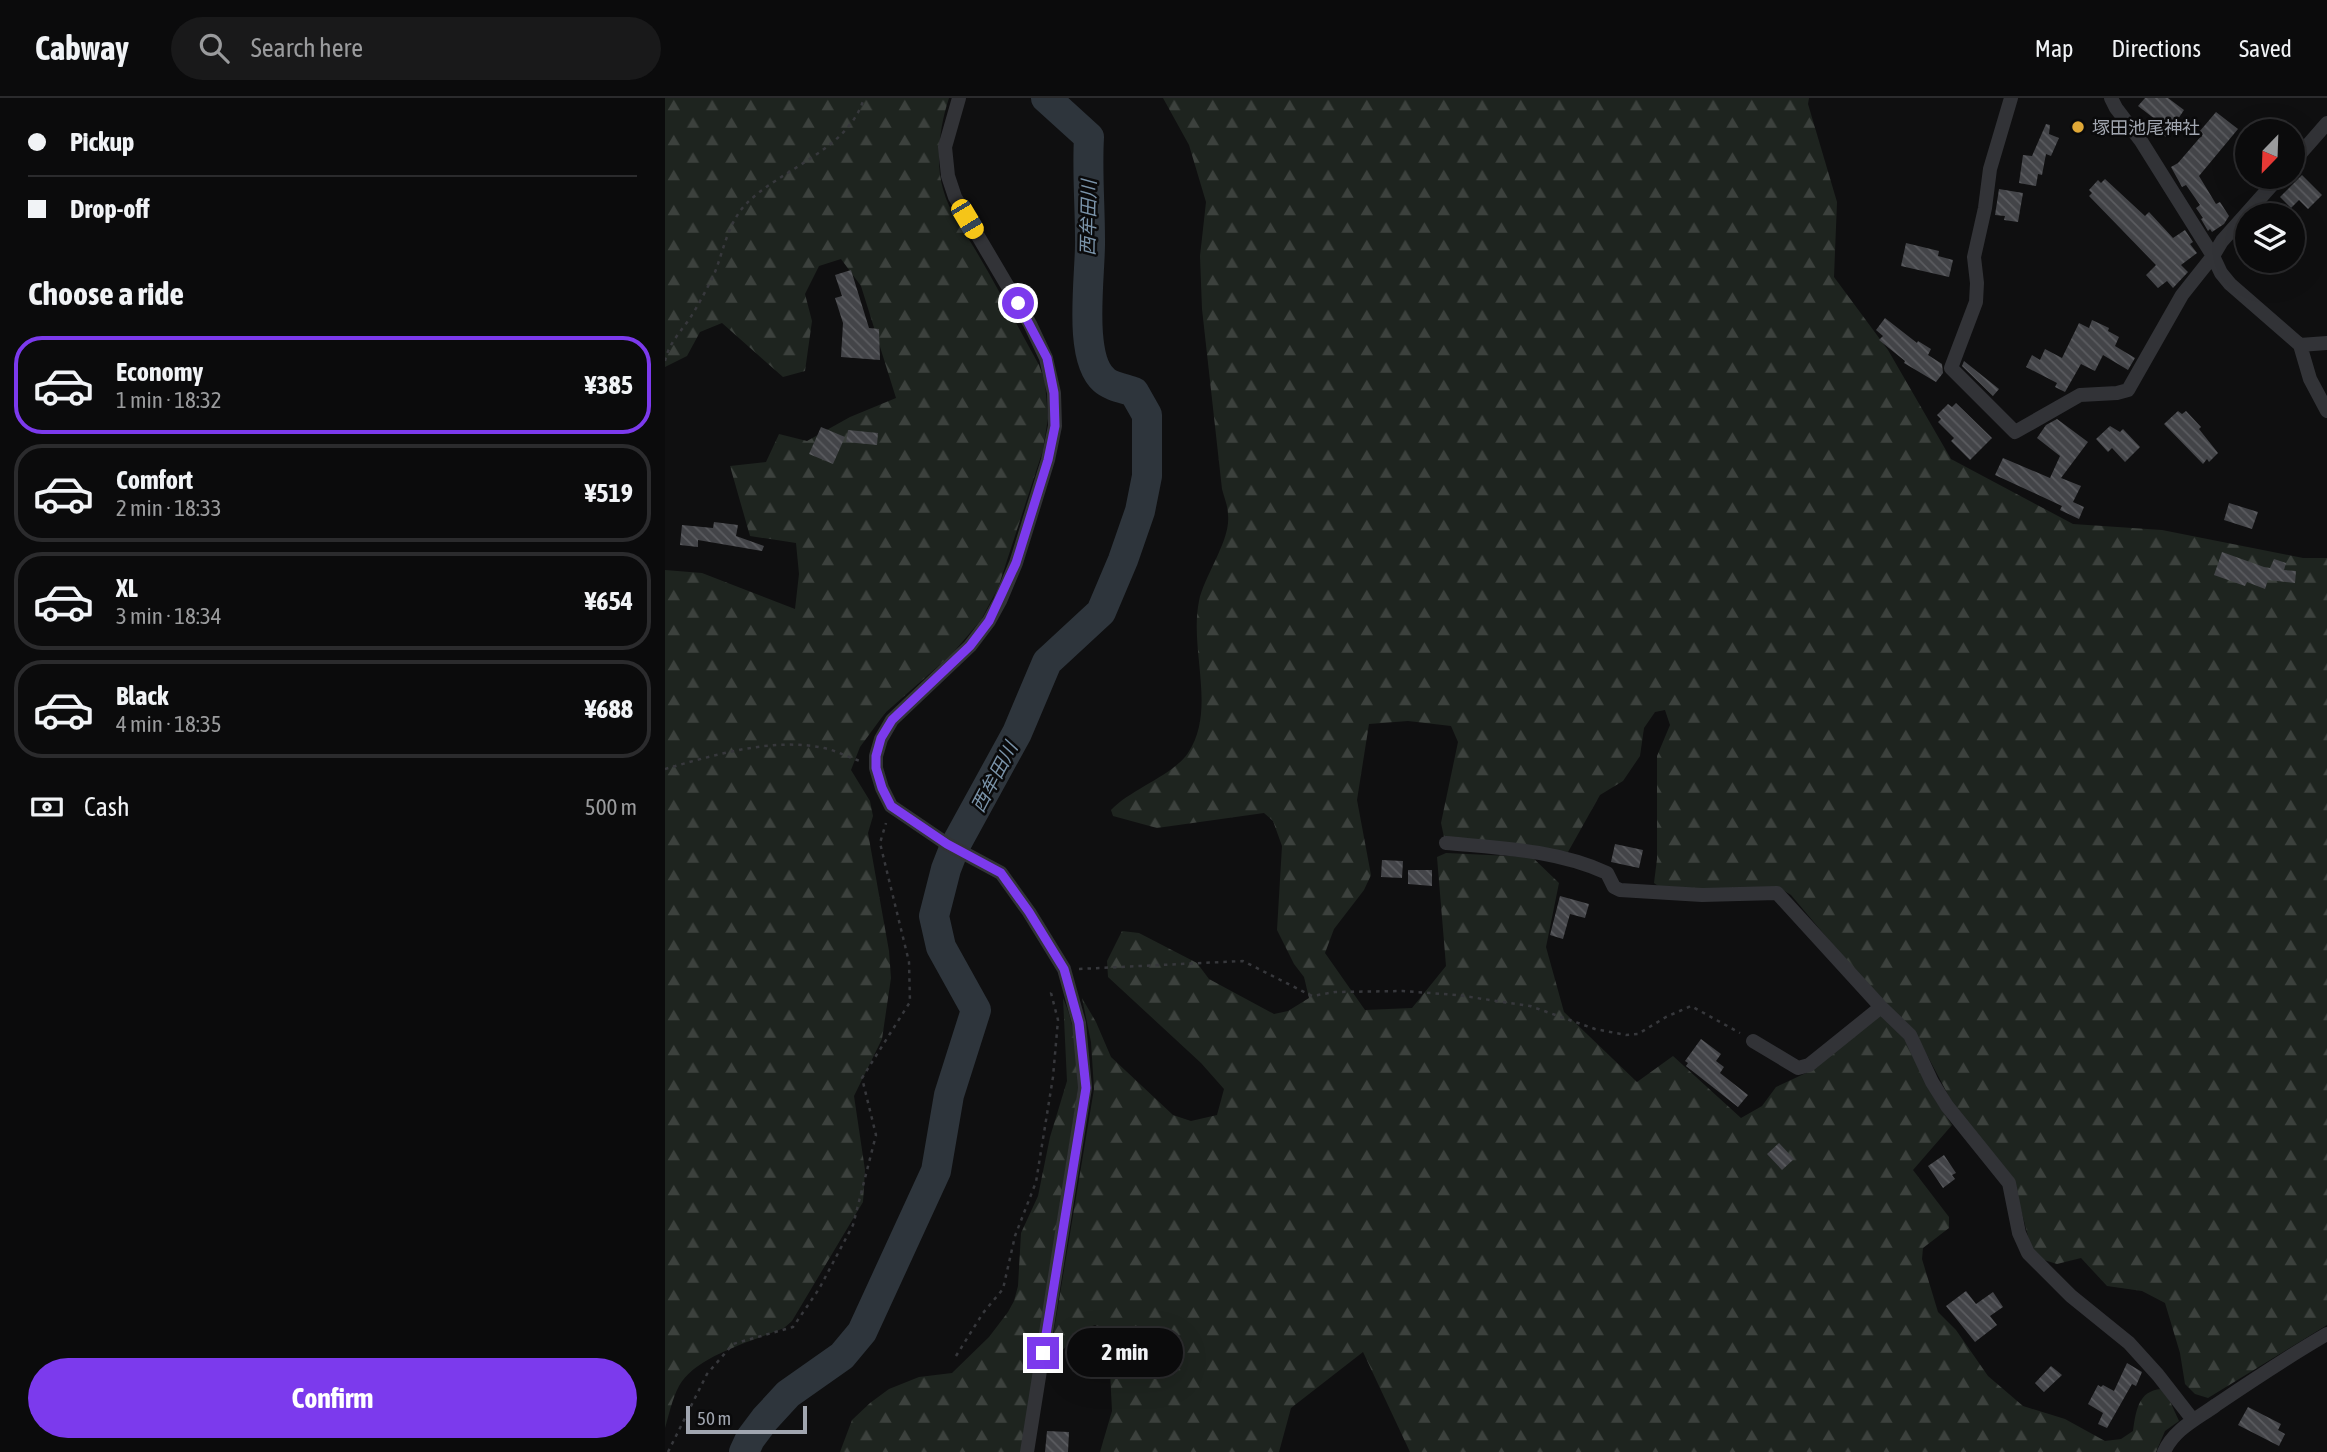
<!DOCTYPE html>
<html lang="en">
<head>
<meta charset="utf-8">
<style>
  :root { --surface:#0b0b0c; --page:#19191a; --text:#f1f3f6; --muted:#9a9b9d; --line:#2b2b2d; --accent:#7c3aed }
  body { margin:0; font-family:"Asap Condensed","Noto Sans JP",sans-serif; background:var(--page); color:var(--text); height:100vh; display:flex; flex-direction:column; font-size:26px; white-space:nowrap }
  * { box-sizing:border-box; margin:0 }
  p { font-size:23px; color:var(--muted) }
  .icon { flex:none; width:38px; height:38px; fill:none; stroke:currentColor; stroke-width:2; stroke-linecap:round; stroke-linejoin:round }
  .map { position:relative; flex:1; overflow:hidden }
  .drawer { display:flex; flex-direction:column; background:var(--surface); width:665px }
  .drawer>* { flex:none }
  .banner { display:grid; align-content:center; height:154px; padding:0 28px; background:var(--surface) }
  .needle { width:46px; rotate:203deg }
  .fabs { position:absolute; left:1570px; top:21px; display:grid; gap:14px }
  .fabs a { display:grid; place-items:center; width:70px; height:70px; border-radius:50%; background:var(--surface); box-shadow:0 7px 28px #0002,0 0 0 2px var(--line); font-size:35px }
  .scale { position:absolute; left:21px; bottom:18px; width:121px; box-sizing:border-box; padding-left:7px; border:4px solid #a1a6b0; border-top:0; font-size:19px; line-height:24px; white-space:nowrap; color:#a1a6b0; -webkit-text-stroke:5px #0a0a0b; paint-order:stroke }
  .end { position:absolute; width:32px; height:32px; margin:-16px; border:9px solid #7c3aed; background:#fff; box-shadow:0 0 0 4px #fff }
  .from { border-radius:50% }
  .bubble { position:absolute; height:49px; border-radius:24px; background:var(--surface); box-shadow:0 7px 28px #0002,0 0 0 2px var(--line); font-size:23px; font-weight:700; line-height:49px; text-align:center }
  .car { position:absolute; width:21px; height:42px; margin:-21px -10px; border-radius:9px; box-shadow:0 0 5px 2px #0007; background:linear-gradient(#f5c518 24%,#345 0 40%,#f5c518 0 76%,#345 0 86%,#f5c518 0) }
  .banner b { display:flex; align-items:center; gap:24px; height:66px; font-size:26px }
  .banner b+b { border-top:2px solid var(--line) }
  .banner i { width:18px; height:18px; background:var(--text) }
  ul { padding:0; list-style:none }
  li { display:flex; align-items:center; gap:21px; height:98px; margin:0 14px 10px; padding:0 14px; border:4px solid var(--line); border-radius:28px }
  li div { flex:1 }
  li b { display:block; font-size:26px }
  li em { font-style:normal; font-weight:700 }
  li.selected { border-color:var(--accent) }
  li>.icon { width:63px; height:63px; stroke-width:1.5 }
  h2 { padding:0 28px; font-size:32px; line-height:84px }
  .pay { display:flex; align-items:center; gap:18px; height:77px; padding:0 28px; font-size:26px }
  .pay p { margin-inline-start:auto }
  .cta { display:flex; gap:14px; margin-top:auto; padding:14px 28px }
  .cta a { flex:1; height:80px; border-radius:42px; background:var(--accent); color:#fff; font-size:28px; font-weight:700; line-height:80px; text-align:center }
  header { display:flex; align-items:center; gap:42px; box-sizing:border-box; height:98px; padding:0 35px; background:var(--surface); border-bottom:2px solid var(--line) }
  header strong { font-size:33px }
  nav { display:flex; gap:38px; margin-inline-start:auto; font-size:24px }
  .search { width:490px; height:63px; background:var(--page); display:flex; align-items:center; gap:18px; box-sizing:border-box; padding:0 24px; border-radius:38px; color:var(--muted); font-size:26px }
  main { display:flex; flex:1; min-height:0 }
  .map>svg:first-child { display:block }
</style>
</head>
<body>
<header>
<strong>Cabway</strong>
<div class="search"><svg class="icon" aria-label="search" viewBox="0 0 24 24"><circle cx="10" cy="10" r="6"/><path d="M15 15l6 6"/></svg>Search here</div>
<nav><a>Map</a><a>Directions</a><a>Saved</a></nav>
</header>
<main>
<section class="drawer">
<div class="banner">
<b><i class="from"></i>Pickup</b>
<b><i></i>Drop-off</b>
</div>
<h2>Choose a ride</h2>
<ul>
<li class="selected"><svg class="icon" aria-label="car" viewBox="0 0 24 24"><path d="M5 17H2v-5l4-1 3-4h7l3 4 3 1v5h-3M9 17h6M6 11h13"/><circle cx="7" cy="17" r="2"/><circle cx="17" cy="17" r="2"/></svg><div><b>Economy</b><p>1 min · 18:32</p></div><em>¥385</em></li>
<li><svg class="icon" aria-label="car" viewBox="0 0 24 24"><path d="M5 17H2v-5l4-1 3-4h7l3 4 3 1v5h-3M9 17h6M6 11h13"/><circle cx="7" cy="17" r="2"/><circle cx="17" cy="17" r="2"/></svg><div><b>Comfort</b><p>2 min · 18:33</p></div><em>¥519</em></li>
<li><svg class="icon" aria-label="car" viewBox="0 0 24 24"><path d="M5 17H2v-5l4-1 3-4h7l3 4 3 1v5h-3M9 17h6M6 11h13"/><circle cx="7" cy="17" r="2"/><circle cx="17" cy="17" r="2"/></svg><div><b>XL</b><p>3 min · 18:34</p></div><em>¥654</em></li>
<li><svg class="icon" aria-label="car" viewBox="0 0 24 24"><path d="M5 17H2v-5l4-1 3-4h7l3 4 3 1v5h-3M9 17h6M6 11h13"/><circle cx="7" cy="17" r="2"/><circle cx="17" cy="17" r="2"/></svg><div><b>Black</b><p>4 min · 18:35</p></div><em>¥688</em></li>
</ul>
<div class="pay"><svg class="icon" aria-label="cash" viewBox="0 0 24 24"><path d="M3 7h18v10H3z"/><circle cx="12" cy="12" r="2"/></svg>Cash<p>500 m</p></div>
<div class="cta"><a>Confirm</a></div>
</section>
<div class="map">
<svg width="1662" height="1354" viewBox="0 0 1662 1354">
  <defs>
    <pattern id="forest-firs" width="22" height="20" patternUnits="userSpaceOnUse" patternTransform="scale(1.75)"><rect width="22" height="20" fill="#1e241f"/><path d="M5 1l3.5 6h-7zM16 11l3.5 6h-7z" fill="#3c413d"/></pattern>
    <pattern id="building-back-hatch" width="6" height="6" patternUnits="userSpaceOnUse" patternTransform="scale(1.75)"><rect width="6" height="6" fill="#434448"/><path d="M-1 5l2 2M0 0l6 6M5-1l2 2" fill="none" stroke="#5b5c60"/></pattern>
  </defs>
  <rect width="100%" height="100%" fill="#0f0f10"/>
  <path fill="url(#forest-firs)" d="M0,0H284C275,27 270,63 278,91C284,114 299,132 311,153C333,190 353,229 374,267L380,284L383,320L378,352L333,490L316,522L287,556L220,615L195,649L186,672L205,703L208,718L203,735L224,853L226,880L217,941L189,998L200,1072L198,1104L127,1223L119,1230C88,1243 30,1258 14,1288C7,1301 4,1317 0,1330V472L37,475L130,511L134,476L131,445L85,438L65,368L101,364L114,336L142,343L185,319L231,300L196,188L176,161L154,168L140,196L147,223L140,273L118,279L57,225L35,234L22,258L0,269Z
    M498,0H1144L1143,6L1172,104L1169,179L1223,252L1286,361L1408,426L1497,432L1638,460H1662V1227L1543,1300L1530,1296L1520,1286L1515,1255L1500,1205L1477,1193L1442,1188L1416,1160L1392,1166L1379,1162L1367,1153L1347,1078L1288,1006L1252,938L1211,898L1126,797L1113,789L1000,793L989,785L992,761V658L1005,627L1000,612L990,614L979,630L975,658L958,683L935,697L903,754L779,739L776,725L793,644L786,628L743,623L704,626L692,702L706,777L699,792L669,831L660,855L700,912L747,910L781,868L772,759L781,755L867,759L894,785L881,849L899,914L972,984L1008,958L1076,1020L1097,1008L1111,989L1141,975L1211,917H1217L1241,942L1271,1003L1287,1027L1248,1072L1284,1119V1130L1258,1150L1257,1161L1273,1214L1291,1232L1323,1278L1358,1308L1400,1321L1440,1343L1456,1341L1468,1333C1471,1313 1473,1293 1496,1291L1504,1301L1514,1323L1500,1333L1491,1354H745L698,1254L626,1310L614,1354H435L447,1313L443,1234L430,1227C411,1233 408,1244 393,1256L386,1250L429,991L426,944L417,900L431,924L446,959L508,1017L526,1023L552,1017L559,991L536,965L443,879L442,863L457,833L474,835L532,865L544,881L609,916L623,913L644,900L639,879L629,866L612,832L617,748L608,723L599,715L492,730L448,718L446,712C466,691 507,678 523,655C552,612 524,552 534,503C539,478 566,442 563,417C563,408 559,399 557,391L537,211L535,158L541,104L524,47Z
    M398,900C411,929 412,959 413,991L356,1354H175L187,1322L205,1305L224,1291L254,1279L287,1275L324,1239L343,1214L349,1203L353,1188L356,1135L373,1098L385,1039L402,983Z"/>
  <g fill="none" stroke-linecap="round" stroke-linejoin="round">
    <path stroke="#2e353c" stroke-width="30" d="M79,1354L85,1341L100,1321L123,1296L177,1258L197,1234L271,1073L284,997L311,912L276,849L269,818L281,771L290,748L352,635L382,564L436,514L458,462L475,413L482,378V317L469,294C461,291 445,288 439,282C412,259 426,174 425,141C425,107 422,73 424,39L381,0"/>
  </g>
  <path fill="url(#building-back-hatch)" d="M1480,0H1503L1519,12L1501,39L1491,32L1495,25L1473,8Z
    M1551,14L1573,31L1534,78L1551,106L1555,104L1564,118L1559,126L1547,134L1545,131L1543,133L1536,121L1538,120L1531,110L1535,107L1521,87L1517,89L1506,69L1513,65L1538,36L1535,33Z
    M1381,26L1385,27L1384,36L1394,40L1386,58L1381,56L1377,77L1373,76L1371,88L1354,85L1358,57L1367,58Z
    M1637,77L1657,97L1643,111L1634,102L1626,110L1615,99Z
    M1440,81L1480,118L1484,114L1508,140L1520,132L1528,144L1525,146L1532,155L1516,167L1523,174L1508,190L1502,183L1493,190L1481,177L1491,167L1424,98L1427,95L1424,92L1433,82L1436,85Z
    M1334,91L1358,95L1353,124L1339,122L1340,118L1330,117Z
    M1241,145L1274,153L1273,158L1288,162L1284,179L1236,168Z
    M186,172L204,230L214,231L215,262L176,259L178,225L170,200L177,198L170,177Z
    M1220,220L1252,245L1253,243L1266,251L1263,257L1277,266L1278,275L1271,284L1239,265L1240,263L1214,242L1218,238L1211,232Z
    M1427,222L1444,230L1443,233L1454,239L1450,248L1470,260L1463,272L1438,257L1430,273L1416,266L1400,294L1390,289L1392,285L1361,269L1367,257L1375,262L1380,251L1397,260L1414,225L1424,230Z
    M1299,263L1334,291L1328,298L1297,268Z
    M1291,305L1327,340L1305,362L1286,343L1289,340L1273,324L1276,321L1272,317L1283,306L1287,309Z
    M1513,313L1517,316L1521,313L1536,329L1534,331L1553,355L1544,364L1542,361L1538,366L1499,326Z
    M1392,321L1423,344L1396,380L1416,388L1408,404L1419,409L1414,421L1395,412L1397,408L1330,377L1338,360L1385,380L1395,358L1372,340L1381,327Z
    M1445,328L1455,334L1458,331L1475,349L1460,364L1447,350L1443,354L1431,341Z
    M156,329L180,339L168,366L144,356Z
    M183,332L213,335L212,347L181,344Z
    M1564,405L1593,414L1587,431L1559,422Z
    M49,424L73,427L71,438L99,448L97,453L33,442V449L15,447L17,427L48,430Z
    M1557,454L1599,469L1605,470L1609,461L1621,465L1619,472L1631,473L1630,485L1603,482L1600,491L1582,484L1580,488L1549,477Z
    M950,746L978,752L974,770L946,764Z
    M717,762L738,763L737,780L716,779Z
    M743,772H767V788L743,786Z
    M895,798L924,806L920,820L905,816L898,841L885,837Z
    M1036,941L1056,956L1051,963L1059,969L1055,975L1083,997L1073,1009L1021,968L1023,965L1020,963Z
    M1114,1045L1129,1061L1117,1072L1102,1056Z
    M1279,1057L1291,1075L1287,1077L1290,1081L1278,1090L1263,1068Z
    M1301,1193L1311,1206L1328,1194L1338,1209L1325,1218L1332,1227L1310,1244L1281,1208Z
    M1462,1265L1477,1274L1471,1288L1467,1286L1442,1330L1433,1326L1438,1315L1423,1306L1433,1287L1436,1289L1438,1287L1449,1293Z
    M1386,1268L1397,1277L1379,1294L1370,1285Z
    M1583,1309L1616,1326L1613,1332L1620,1336L1614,1348L1573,1327Z
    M382,1333L404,1334L403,1354H380Z"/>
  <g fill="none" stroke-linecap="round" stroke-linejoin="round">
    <path stroke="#37383c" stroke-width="2.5" stroke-dasharray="3.5 5" stroke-linecap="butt" d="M0,263C4,243 20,230 30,212C37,200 44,187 50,174C59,151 63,125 81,106C115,71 184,52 199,0
      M0,671C49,657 108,639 159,650C172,653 183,659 195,663
      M414,871L578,863L647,898L670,894L738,893L792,897L865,908L930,931L961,937L973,936L1001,919L1026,908L1075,935
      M291,1258L318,1215L338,1191L350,1138L371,1084L388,979L393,922L386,895L388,892
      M3,1354L42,1276L68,1246L128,1229L154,1191L188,1127L211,1037L197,980L245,904L244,864L215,745L221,725"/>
    <path stroke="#323337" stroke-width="14" d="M294,0L280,49L283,78L290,99L365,226L381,260L389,295L390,328L383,362L351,465L335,503L324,523L305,548L227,622L216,641L211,658V670L217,690L226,708L282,746L336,775L364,814L399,871L414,925L420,990L362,1354
      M1346,0L1325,71L1320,110L1309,159L1312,185L1311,204L1286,270L1350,334L1415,297L1452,295L1463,292L1517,197L1548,158L1557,143L1614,79
      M1446,0L1451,10L1476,43L1548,158L1556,175L1565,186L1635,247L1645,281L1662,313
      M1628,64L1662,25
      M1635,247L1662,245
      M781,745C835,750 892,752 942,775L949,789L955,792L1037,797L1112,795L1216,909L1245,937L1267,984L1282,1008L1344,1085L1354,1135L1363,1155L1406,1198L1464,1245L1493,1277L1528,1322
      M1088,943L1133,970L1144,967L1216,909
      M1499,1354C1509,1331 1532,1321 1551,1307C1588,1282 1624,1258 1662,1236"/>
  </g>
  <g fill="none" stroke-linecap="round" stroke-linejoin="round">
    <path stroke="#7c3aed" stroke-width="9" d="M353,205L382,260L389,295L390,328L383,362L351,465L324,523L305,548L227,622L216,640L211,658V670L217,690L226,708L282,746L336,775L364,814L399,871L414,925L421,990L378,1255"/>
  </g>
  <circle fill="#e0a837" stroke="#0a0a0b" stroke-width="2.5" cx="1413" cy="29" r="7"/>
  <g text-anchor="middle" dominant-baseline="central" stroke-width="5" stroke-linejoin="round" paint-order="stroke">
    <g font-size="18" fill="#a1a6b0" stroke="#0a0a0b" text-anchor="start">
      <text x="1427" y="29">塚田池尾神社</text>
    </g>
    <g font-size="19" font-style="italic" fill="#7a93a9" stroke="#0a0a0b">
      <text transform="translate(423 120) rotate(-89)">西牟田川</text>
      <text transform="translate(329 679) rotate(-62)">西牟田川</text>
    </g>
  </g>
</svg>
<div class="fabs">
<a><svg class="needle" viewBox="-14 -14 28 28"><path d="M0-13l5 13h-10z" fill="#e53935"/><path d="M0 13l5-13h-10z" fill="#9a9b9d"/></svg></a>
<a><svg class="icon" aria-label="layers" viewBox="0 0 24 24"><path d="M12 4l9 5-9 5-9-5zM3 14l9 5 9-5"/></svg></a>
</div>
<div class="scale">50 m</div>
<i class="end from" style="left:353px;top:205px"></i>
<i class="end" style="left:378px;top:1255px"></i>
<div class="bubble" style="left:402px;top:1230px;width:116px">2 min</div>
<i class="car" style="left:302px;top:121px;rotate:149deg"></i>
</div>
</main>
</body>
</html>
